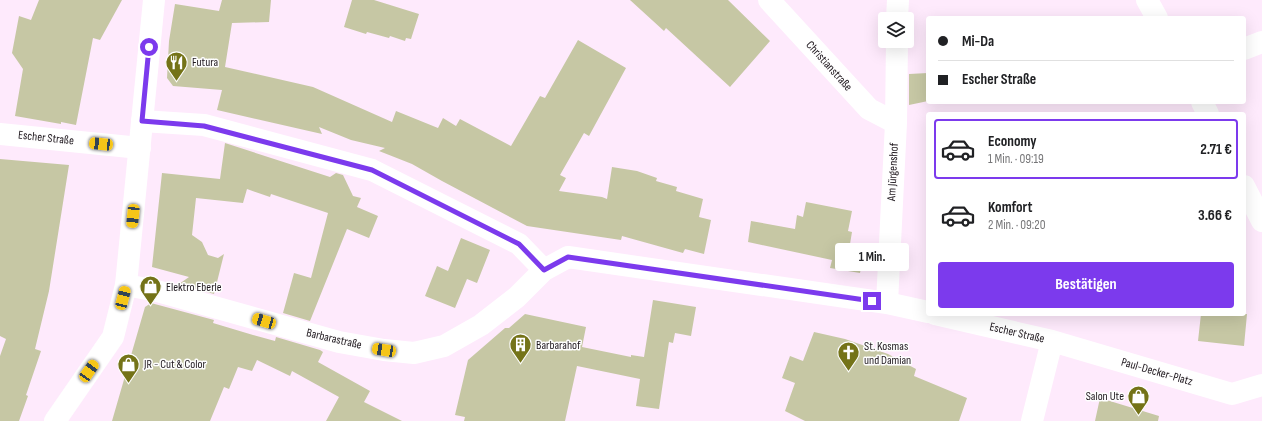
<!DOCTYPE html>
<html lang="de">
<head>
<meta charset="utf-8">
<style>
  :root { --surface:#fff; --page:#f6f6f6; --text:#202124; --muted:#757577; --line:#e0e0e0; --accent:#7c3aed }
  body { margin:0; font-family:"Sofia Sans Condensed",sans-serif; background:var(--page); color:var(--text); height:100vh; display:flex; flex-direction:column; font-size:15px; white-space:nowrap }
  * { box-sizing:border-box; margin:0 }
  p { font-size:13px; color:var(--muted) }
  .icon { flex:none; width:22px; height:22px; fill:none; stroke:currentColor; stroke-width:2; stroke-linecap:round; stroke-linejoin:round }
  .map { position:relative; flex:1; overflow:hidden }
  .sheet { position:absolute; left:926px; top:112px; width:320px; height:204px; display:flex; flex-direction:column; background:var(--surface); border-radius:4px; box-shadow:0 4px 16px #0002 }
  .sheet>* { flex:none }
  .banner { position:absolute; left:926px; top:16px; width:320px; height:88px; border-radius:4px; box-shadow:0 4px 16px #0002; display:grid; align-content:center; height:88px; padding:0 12px; background:var(--surface) }
  .controls { position:absolute; left:878px; top:12px; display:grid; gap:8px }
  .controls a { display:grid; place-items:center; width:36px; height:36px; border-radius:4px; background:var(--surface); box-shadow:0 4px 16px #0002; font-size:20px }
  .end { position:absolute; width:18px; height:18px; margin:-9px; border:5px solid #7c3aed; background:#fff; box-shadow:0 0 0 2px #fff }
  .from { border-radius:50% }
  .bubble { position:absolute; height:28px; border-radius:4px; background:var(--surface); box-shadow:0 4px 16px #0002; font-size:13px; font-weight:700; line-height:28px; text-align:center }
  .car { position:absolute; width:12px; height:24px; margin:-12px -6px; border-radius:5px; box-shadow:0 0 3px 1px #0007; background:linear-gradient(#f5c518 24%,#345 0 40%,#f5c518 0 76%,#345 0 86%,#f5c518 0) }
  .banner b { display:flex; align-items:center; gap:14px; height:38px; font-size:15px }
  .banner b+b { border-top:1px solid var(--line) }
  .banner i { width:10px; height:10px; background:var(--text) }
  ul { padding:7px 0 0; list-style:none }
  li { display:flex; align-items:center; gap:12px; height:60px; margin:0 8px 6px; padding:0 4px; border:2px solid transparent; border-radius:4px }
  li div { flex:1 }
  li b { display:block; font-size:15px }
  li em { font-style:normal; font-weight:700 }
  li.on { border-color:var(--accent) }
  li>.icon { width:36px; height:36px; stroke-width:1.5 }
  .cta { display:flex; gap:8px; margin-top:auto; padding:8px 12px }
  .cta a { flex:1; height:46px; border-radius:4px; background:var(--accent); color:#fff; font-size:16px; font-weight:700; line-height:46px; text-align:center }
  .map>svg:first-child { display:block }
</style>
</head>
<body>
<div class="map">
<svg width="1262" height="421" viewBox="0 0 1262 421">
  <rect width="100%" height="100%" fill="#feeafc"/>
  <path fill="#c6c7a4" d="M39,0H122L100,40L93,38L76,125L61,122V124L15,116L23,69L12,53L19,16L31,20Z
    M222,0H271L269,22L232,23L225,67L313,87L392,122L396,111L438,128L443,118L456,126L460,119L511,146L540,96L545,98L578,40L626,68L589,136L584,133L560,175L566,178L559,191L602,197L607,199L612,167L637,171L657,178L656,181L677,187L676,191L703,199L699,217L711,220L704,254L685,249L683,253L622,236L621,240L527,226L442,181L412,164L379,151L385,148L351,140L319,127L322,134L217,110L222,90L173,86L167,78L169,41L175,4L219,11Z
    M352,0H374L419,14L411,39L406,38L405,41L390,36L389,38L367,32L366,34L344,27Z
    M630,0H728L770,41L730,87L666,28L664,31Z
    M928,73V101L909,105V74Z
    M225,143L330,177L336,173L343,175L353,196L361,198L357,207L378,216L369,238L347,229L310,321L283,313L294,273L311,278L328,213L271,194L270,197L247,189L243,203L196,198L192,235L202,242L208,255L218,258L224,254L214,294L179,284L189,277L152,267L162,173L220,179Z
    M0,159L69,165L49,291L35,349L41,351L26,395L28,396L19,421H0V356L6,339L0,336Z
    M806,202L852,211L848,231L852,232L849,250L864,253L860,273L830,268L832,260L748,242L751,221L795,229L797,215L803,217Z
    M461,238L490,250L477,283L467,279L455,308L425,296L437,266L448,271Z
    M653,300L696,307L691,336L675,333L673,343L669,342L659,409L636,406L640,379L577,366L565,421H464L465,417L455,415L468,360L505,328H509L525,314L586,327L582,347L631,357V355L644,357Z
    M151,303L214,320L213,323L253,335L275,341L276,337L320,350L323,352L318,362L370,391L364,402L402,421H326L339,397L292,371L290,376L257,360L252,371L238,367L229,389L224,387L210,421H112L145,307Z
    M1201,314H1247L1244,346L1198,341Z
    M814,332L845,339L888,354L916,369L914,376L967,398L959,421H805L785,411L795,383L782,378L790,356L803,361Z
    M1100,398L1159,416L1158,421H1095Z"/>
  <g fill="none" stroke-linecap="round" stroke-linejoin="round">
    <path stroke="#fff" stroke-width="22" d="M769,0L869,109L896,123
      M1147,0L1157,18
      M897,19L898,0
      M1244,49L1262,42
      M1202,102L1208,114
      M142,121L204,125L372,170L519,244L544,270
      M0,134L140,148
      M1244,186L1262,221
      M126,285L157,291L339,342L384,350L414,353L444,346L481,325L517,297L544,270L568,257L887,303L928,312
      M887,303L896,123L897,41
      M935,314L1052,341L1232,394L1262,385
      M1032,421L1052,341"/>
    <path stroke="#fff" stroke-width="22" d="M55,421L113,337L126,285L154,0"/>
  </g>
  <g fill="none" stroke-linecap="round" stroke-linejoin="round">
    <path stroke="#7c3aed" stroke-width="5" d="M149,47L142,121L204,126L372,170L519,244L544,270L568,257L872,301"/>
  </g>
  <defs>
    <symbol id="restaurant-pin" viewBox="-11 -11 22 30"><path d="M0 17L-7.5 6A9.5 9.5 0 1 1 7.5 6Z" fill="#747318" stroke="#fefefe"/><path d="M-5-6h1v4h1v-4h1v4h1v-4h1v5L-1.5 .5V6h-2V.5L-5-1ZM5-6V6H3V1.5H1.5Q1.5-4 5-6Z" fill="#fff"/></symbol>
    <symbol id="shop-pin" viewBox="-11 -11 22 30"><path d="M0 17L-7.5 6A9.5 9.5 0 1 1 7.5 6Z" fill="#747318" stroke="#fefefe"/><path d="M-5-2.5h2.3a2.7 3.5 0 0 1 5.4 0H5L5.5 6h-11ZM-1.5-2.5h3a1.5 2.3 0 0 0-3 0Z" fill="#fff"/></symbol>
    <symbol id="building-pin" viewBox="-11 -11 22 30"><path d="M0 17L-7.5 6A9.5 9.5 0 1 1 7.5 6Z" fill="#747318" stroke="#fefefe"/><path d="M-4-6H4V6H1V3H-1V6H-4ZM-2.5-4.3h1.7v1.8h-1.7ZM.8-4.3h1.7v1.8H.8ZM-2.5-1h1.7V.8h-1.7ZM.8-1h1.7V.8H.8Z" fill="#fff"/></symbol>
    <symbol id="church-pin" viewBox="-11 -11 22 30"><path d="M0 17L-7.5 6A9.5 9.5 0 1 1 7.5 6Z" fill="#747318" stroke="#fefefe"/><path d="M-1.2-6h2.4v3.5h3.3v2.4h-3.3V6h-2.4V-.1h-3.3v-2.4h3.3Z" fill="#fff"/></symbol>
  </defs>
  <g fill-rule="evenodd">
    <use href="#restaurant-pin" x="164" y="50" width="25" height="34"/>
    <use href="#shop-pin" x="138" y="274" width="25" height="34"/>
    <use href="#building-pin" x="508" y="332" width="25" height="34"/>
    <use href="#church-pin" x="836" y="340" width="25" height="34"/>
    <use href="#shop-pin" x="116" y="352" width="25" height="34"/>
    <use href="#shop-pin" x="1126" y="384" width="25" height="34"/>
  </g>
  <g text-anchor="middle" dominant-baseline="central" stroke-width="3" stroke-linejoin="round" paint-order="stroke">
    <g font-size="12" fill="#1e171d" stroke="#fefefe" text-anchor="start">
      <text x="192" y="62">Futura</text>
      <text x="166" y="287">Elektro Eberle</text>
      <text x="536" y="345">Barbarahof</text>
      <text x="864" y="346">St. Kosmas<tspan x="864" dy="14">und Damian</tspan></text>
      <text x="144" y="364">JR - Cut &amp; Color</text>
      <text x="1124" y="396" text-anchor="end">Salon Ute</text>
    </g>
    <g font-size="12" fill="#1e171d" stroke="#fefefe">
      <text transform="translate(829 66) rotate(48)">Christianstraße</text>
      <text transform="translate(46 138) rotate(6)">Escher Straße</text>
      <text transform="translate(893 172) rotate(-87)">Am Jürgenshof</text>
      <text transform="translate(1017 333) rotate(13)">Escher Straße</text>
      <text transform="translate(334 339) rotate(13)">Barbarastraße</text>
      <text transform="translate(1157 372) rotate(16)">Paul-Decker-Platz</text>
    </g>
  </g>
</svg>
<div class="controls">
<a><svg class="icon" aria-label="layers" viewBox="0 0 24 24"><path d="M12 4l9 5-9 5-9-5zM3 14l9 5 9-5"/></svg></a>
</div>
<i class="end from" style="left:149px;top:47px"></i>
<i class="end" style="left:872px;top:301px"></i>
<div class="bubble" style="left:835px;top:243px;width:74px">1 Min.</div>
<i class="car" style="left:101px;top:144px;rotate:276deg"></i>
<i class="car" style="left:133px;top:216px;rotate:186deg"></i>
<i class="car" style="left:123px;top:298px;rotate:14deg"></i>
<i class="car" style="left:264px;top:321px;rotate:286deg"></i>
<i class="car" style="left:384px;top:350px;rotate:279deg"></i>
<i class="car" style="left:89px;top:371px;rotate:35deg"></i>
<div class="banner">
<b><i class="from"></i>Mi-Da</b>
<b><i></i>Escher Straße</b>
</div>
<section class="sheet">
<ul>
<li class="on"><svg class="icon" aria-label="car" viewBox="0 0 24 24"><path d="M5 17H2v-5l4-1 3-4h7l3 4 3 1v5h-3M9 17h6M6 11h13"/><circle cx="7" cy="17" r="2"/><circle cx="17" cy="17" r="2"/></svg><div><b>Economy</b><p>1 Min. · 09:19</p></div><em>2.71 €</em></li>
<li><svg class="icon" aria-label="car" viewBox="0 0 24 24"><path d="M5 17H2v-5l4-1 3-4h7l3 4 3 1v5h-3M9 17h6M6 11h13"/><circle cx="7" cy="17" r="2"/><circle cx="17" cy="17" r="2"/></svg><div><b>Komfort</b><p>2 Min. · 09:20</p></div><em>3.66 €</em></li>
</ul>
<div class="cta"><a>Bestätigen</a></div>
</section>
</div>
</body>
</html>
